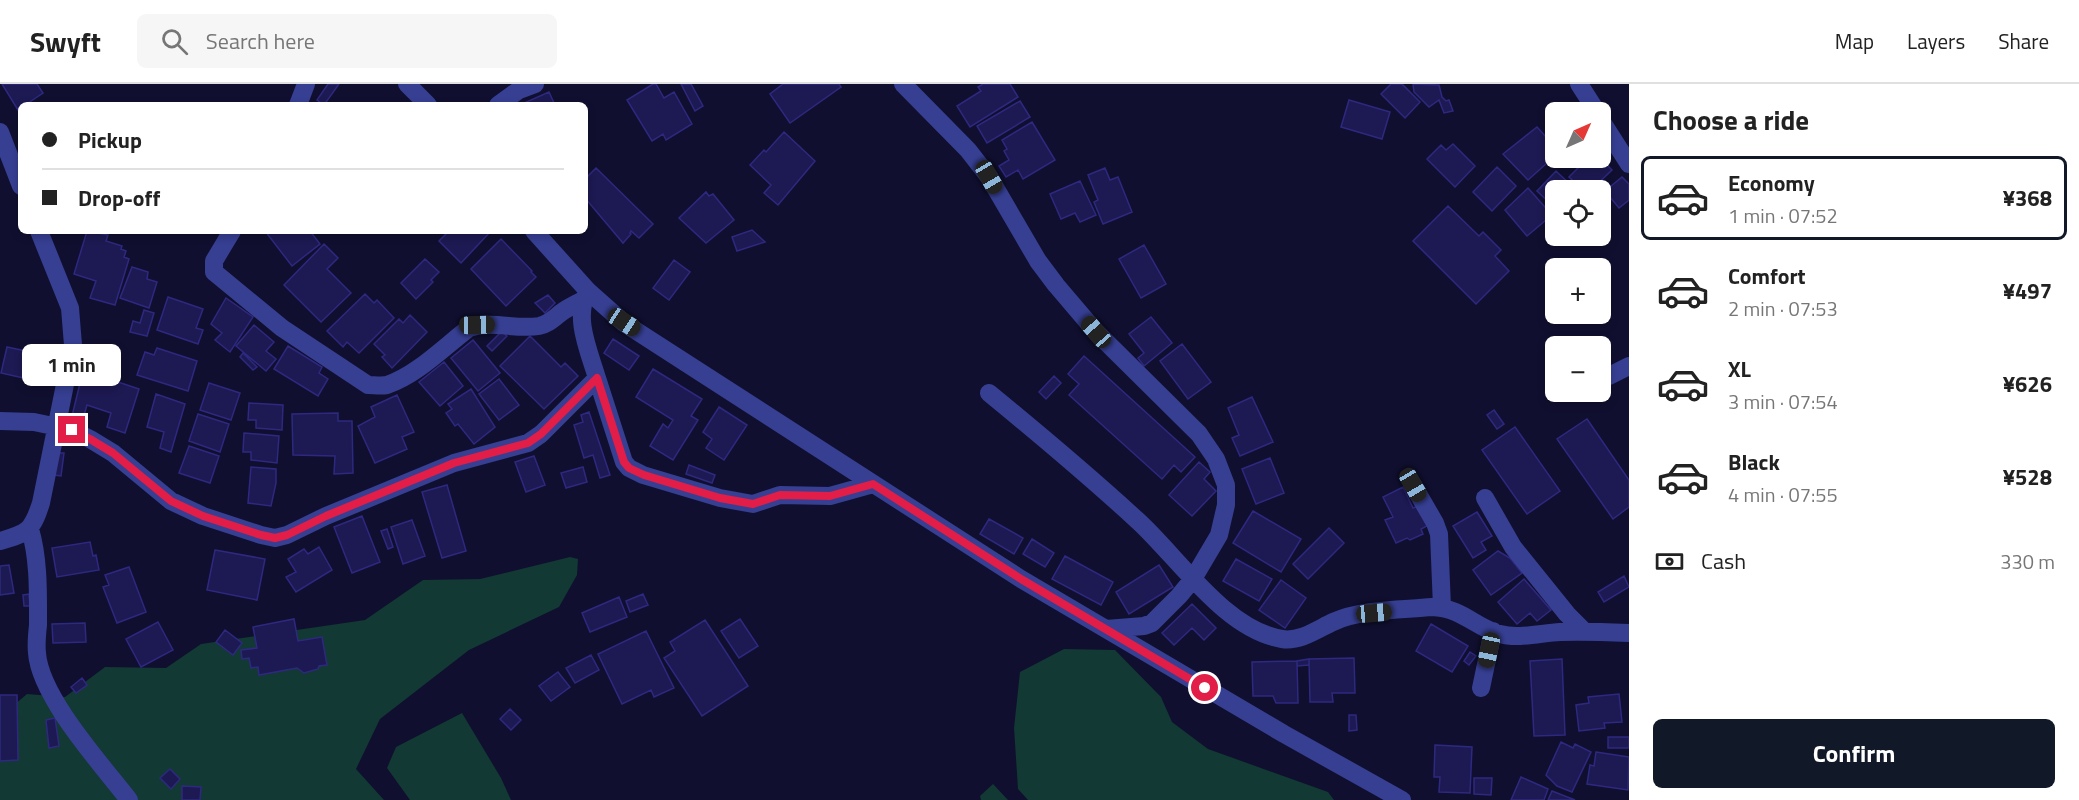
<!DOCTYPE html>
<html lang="en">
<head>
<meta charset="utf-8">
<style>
  :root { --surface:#fff; --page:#f6f6f6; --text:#222; --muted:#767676; --line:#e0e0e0; --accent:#111827 }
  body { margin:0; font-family:"Titillium Web",sans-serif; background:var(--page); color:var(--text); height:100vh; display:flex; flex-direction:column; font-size:22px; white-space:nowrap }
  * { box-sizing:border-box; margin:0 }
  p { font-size:20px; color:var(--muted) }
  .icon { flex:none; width:33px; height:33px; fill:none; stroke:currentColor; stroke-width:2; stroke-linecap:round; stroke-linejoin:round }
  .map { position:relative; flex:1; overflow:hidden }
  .side { display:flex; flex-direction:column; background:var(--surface); width:450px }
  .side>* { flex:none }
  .banner { position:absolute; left:18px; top:18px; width:570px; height:132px; border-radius:9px; box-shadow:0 3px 9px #0003; display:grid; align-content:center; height:132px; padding:0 24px; background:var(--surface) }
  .needle { width:39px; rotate:45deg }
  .fabs { position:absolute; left:1545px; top:18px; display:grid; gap:12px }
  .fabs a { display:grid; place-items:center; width:66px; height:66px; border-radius:9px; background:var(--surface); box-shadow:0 3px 9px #0003; font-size:30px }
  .end { position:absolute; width:27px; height:27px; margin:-14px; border:8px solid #e11d48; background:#fff; box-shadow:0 0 0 3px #fff }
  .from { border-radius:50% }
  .bubble { position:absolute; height:42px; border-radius:9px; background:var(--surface); box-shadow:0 3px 9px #0003; font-size:20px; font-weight:700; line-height:42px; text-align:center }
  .car { position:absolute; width:18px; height:36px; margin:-18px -9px; border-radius:8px; box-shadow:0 0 4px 2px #0007; background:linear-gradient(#222 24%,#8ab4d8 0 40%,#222 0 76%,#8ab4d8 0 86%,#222 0) }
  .banner b { display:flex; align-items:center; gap:21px; height:57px; font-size:22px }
  .banner b+b { border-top:2px solid var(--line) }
  .banner i { width:15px; height:15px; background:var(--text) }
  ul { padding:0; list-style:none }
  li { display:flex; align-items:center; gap:18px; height:84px; margin:0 12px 9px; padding:0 12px; border:3px solid transparent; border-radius:9px }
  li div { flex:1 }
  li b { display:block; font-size:22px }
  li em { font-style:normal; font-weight:700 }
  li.active { border-color:var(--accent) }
  li>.icon { width:54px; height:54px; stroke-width:1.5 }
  h2 { padding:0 24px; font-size:27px; line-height:72px }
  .pay { display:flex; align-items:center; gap:15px; height:66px; padding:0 24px; font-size:22px }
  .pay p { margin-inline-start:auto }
  .action { display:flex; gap:12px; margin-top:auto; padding:12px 24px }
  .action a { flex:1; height:69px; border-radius:9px; background:var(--accent); color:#fff; font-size:24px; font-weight:700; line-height:69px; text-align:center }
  header { display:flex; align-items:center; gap:36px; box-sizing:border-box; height:84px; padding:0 30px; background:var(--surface); border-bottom:2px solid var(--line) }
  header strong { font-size:28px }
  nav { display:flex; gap:33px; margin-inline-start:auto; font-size:21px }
  .search { width:420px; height:54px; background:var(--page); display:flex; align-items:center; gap:15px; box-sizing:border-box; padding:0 21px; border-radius:9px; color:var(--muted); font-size:22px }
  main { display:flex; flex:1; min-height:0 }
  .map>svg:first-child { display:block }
</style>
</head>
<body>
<header>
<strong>Swyft</strong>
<div class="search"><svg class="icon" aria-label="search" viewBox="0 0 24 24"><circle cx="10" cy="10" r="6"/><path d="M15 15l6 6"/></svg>Search here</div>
<nav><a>Map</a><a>Layers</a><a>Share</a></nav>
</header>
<main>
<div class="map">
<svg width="1629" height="716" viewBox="0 0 1629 716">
  <rect width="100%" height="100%" fill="#100f2f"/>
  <path fill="#123933" d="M570,473L578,475L577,491L559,523L469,566L380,635L356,685L384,716H0V633L27,610L65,613L105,583L166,584L201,560L365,536L423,496L480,495Z
    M1064,565L1115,566L1161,613L1172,638L1208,665L1328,708L1334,716H1028L1018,705L1014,644L1020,588Z
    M462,629L501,694L511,716H410L387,684L396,663Z
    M993,700L1008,716H981L980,712Z"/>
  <path fill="#1d1952" stroke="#2e2980" stroke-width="1.5" d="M2,0H37L43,9L25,21H21L18,26Z
    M328,0H339L324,21L317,16Z
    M653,0H656L664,14L674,8L692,40L666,56L663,50L652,57L627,16Z
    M681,0H691L703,22L695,27Z
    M783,0H839L841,3L790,39L770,10Z
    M983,0H1010L1018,13L970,43L957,22L981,7L978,3Z
    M1391,0H1402L1420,18L1405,34L1381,10Z
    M1413,0L1439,1L1442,13L1446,17L1449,16L1453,27L1444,29L1439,16L1429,23L1414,8Z
    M549,8L555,21H525L524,19Z
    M1349,16L1390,28L1382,55L1341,43Z
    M1020,17L1030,33L987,59L977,42Z
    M1032,38L1055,76L1023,95L1018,86L1006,93L999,82L1009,76L1004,67L1007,65L1002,56Z
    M1537,43L1556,64V71L1528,96L1503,70Z
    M784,48L815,77L778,121L764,109L771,101L750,81L764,66L766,68Z
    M1453,60L1475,82L1455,103L1427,75L1441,61L1446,66Z
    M1588,74H1592L1600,82L1604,78L1612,86L1591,106H1583L1569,93Z
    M1497,83L1516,102L1492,127L1473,108Z
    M596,84L653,140L639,154L631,147L630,149L631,150L623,159L585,114V95Z
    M1105,84L1110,96L1118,93L1132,128L1103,140L1094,118L1098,116L1088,91Z
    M1556,87L1576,106H1556V125L1537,107Z
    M1622,93L1629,100V116L1619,124L1605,107Z
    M1080,97L1096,131L1080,138L1075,129L1061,135L1050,110Z
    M1528,104L1552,131L1527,152L1505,126Z
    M706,108L709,112L713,110L734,136L706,159L679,134Z
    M1448,122L1479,152L1483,148L1501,166L1495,172L1509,187L1476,220L1413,157Z
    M752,146L765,158L737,167L732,153Z
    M87,147L108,151L106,157L122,162L121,165L126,167L124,173L129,175L115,221L90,214L96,197L74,190Z
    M265,147H310L320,160L292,182Z
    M449,147H491L461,179L439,157Z
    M501,155L532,187L531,188L536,193L506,222L471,185Z
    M324,160L338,174L327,185L351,209L321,238L284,201Z
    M1144,161L1166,200L1141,214L1119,175Z
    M425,175L439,188L431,196L433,198L416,215L401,199Z
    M674,176L690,188L669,216L653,204Z
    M132,183L148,188L147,195L157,198L149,224L120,214Z
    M365,210L374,219L377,216L394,234L359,269L347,258L343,263L327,247Z
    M548,211L555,219L545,229L535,219Z
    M168,213L203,225L196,244L203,246L198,260L157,246Z
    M226,214L253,233L230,268L215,256L222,249L211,240Z
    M144,226L154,229L147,252L130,248L133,237L140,239Z
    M410,231L427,248L392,284L382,273L385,271L374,260L399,235L403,239Z
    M1151,233L1172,259L1144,282L1138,274L1144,269L1129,250Z
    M254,241L274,258L266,267L276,275L266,287L236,262Z
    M502,247L507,252L492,267L487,262Z
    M530,252L561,283L565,279L578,292L544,325L500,282Z
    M613,255L639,272L629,286L604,269Z
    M473,256L500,289L478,307L451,274Z
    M1182,260L1211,298L1188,315L1160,277Z
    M288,262L322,283L319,289L328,295L318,312L274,285Z
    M7,263L45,271L46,265L54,266L46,299L1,289Z
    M157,264L197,277L188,307L137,291L145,268L154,271Z
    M87,266L107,272L100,292L139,305L125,349L107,343L111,329L87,321L83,335L72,332L81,295L78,293Z
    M243,269L257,283L253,286L240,273Z
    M1084,272L1195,373L1181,388L1174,381L1162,395L1069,311L1079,300L1068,290Z
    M444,278L463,302L440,322L419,298Z
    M653,285L702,315L691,332L698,336L673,376L650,362L663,340L668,344L673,336L636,313Z
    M1054,292L1061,299L1046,315L1039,308Z
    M499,295L519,321L499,336L479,310Z
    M209,299L240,309L231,336L200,326Z
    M471,305L495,343L474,360L458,340L455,342L446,329L452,325L448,320Z
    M156,310L185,320L171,368L160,364L164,348L147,343Z
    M397,311L414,348L402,353L407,365L375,379L358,342L375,333L371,323Z
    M1252,313L1273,358L1240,372L1232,354L1239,351L1228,324Z
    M249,319L283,321L282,346L256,344V336H248Z
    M719,323L747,341L724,376L706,364L712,355L703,348Z
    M1494,326L1504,340L1497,345L1487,331Z
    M589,328L610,391L600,394L593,371L584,374L574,341L583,338L581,331Z
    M338,329V337H352L353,389L334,390L335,372L293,371L292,330Z
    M198,330L229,340L220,368L189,357Z
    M1587,335L1629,396V423L1613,435L1557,355Z
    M1515,343L1560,407L1527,430L1482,366Z
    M244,349L279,352L277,379L251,376V368H243Z
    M189,362L219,372L210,399L179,389Z
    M57,369H64L61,392L54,391Z
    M534,372L545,401L526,408L515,378Z
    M1270,374L1284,409L1256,420L1242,385Z
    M1199,378L1210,388L1204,395L1216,407L1192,432L1169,411Z
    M689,381L715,391L712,399L686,390Z
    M251,383L276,385V399L271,422L248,419Z
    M583,383L587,398L566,404L561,389Z
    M447,401L466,467L442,474L422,408Z
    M1403,403L1413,424L1418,422L1427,442L1421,445L1423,450L1410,456L1407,454L1396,459L1385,436L1393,433L1383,413Z
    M1253,427L1301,455L1281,488L1233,459Z
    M1477,428L1492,452L1481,458L1486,466L1473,474L1453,442Z
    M362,432L380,478L352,489L334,443Z
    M989,435L1023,454L1014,470L980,450Z
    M412,436L425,472L403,480L391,443Z
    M1329,444L1344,459L1308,495L1293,480Z
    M387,445L393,463L388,465L381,447Z
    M1032,455L1054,469L1045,483L1023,470Z
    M90,458L93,472L96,471L99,486L57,493L52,464Z
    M319,463L332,486L296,508L286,493L296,488L288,475L304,465L308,470Z
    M215,466L265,475L257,516L207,506Z
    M1498,467L1510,474L1522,489L1491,511L1473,486Z
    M1065,472L1113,498L1101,521L1052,495Z
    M1236,475L1272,495L1259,517L1223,497Z
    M9,481L14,509L0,511V482Z
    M1159,481L1173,503L1129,530L1116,508Z
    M129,483L146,528L117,539L103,503L109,501L105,491Z
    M1624,492L1629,503L1604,518L1598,508Z
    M1524,495L1551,526L1537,537L1530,529L1517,540L1498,518Z
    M1281,496L1306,514L1285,544L1259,526Z
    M29,510L30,522H24L23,511Z
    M643,510L648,521L630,528L626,517Z
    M619,513L627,533L590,548L582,529Z
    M1192,520L1216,544L1204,556L1192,544L1174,561L1162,549Z
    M294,535L298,557L322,553L327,581L319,582L318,585L304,589L297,584L259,591L258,583L251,584L249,574L242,575L241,566L257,564L253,543Z
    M740,535L758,562L739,574L721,547Z
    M705,536L748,602L702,632L664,574L675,567L670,558Z
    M158,538L173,566L141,583L126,555Z
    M85,539L86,558L53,559L52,540Z
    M1431,540L1468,562L1452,588L1416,567Z
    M225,546L242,559L233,571L216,558Z
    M646,547L674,604L654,613L651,606L622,620L598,570Z
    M1470,568L1476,572L1469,581L1464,577Z
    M591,571L599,586L575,599L566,584Z
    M1354,574L1355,609H1332L1333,618H1310L1309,575Z
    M1309,575V581L1297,582V577Z
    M1562,575L1565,651L1534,652L1530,577Z
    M1297,577L1298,619H1276L1273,612H1253L1252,578Z
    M558,588L570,603L551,617L539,602Z
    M82,594L87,601L76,609L71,603Z
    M1619,610L1622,638L1604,639L1605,644L1579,647L1576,621L1589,619L1588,613Z
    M0,611H17L18,676L0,677Z
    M510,625L521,636L511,646L500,635Z
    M1349,631H1356L1357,646L1349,647Z
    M55,634L59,662L49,664L46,636Z
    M1608,653H1629V664H1608Z
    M1561,658L1573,664L1575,660L1591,668L1572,708L1557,702L1546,691Z
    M1435,661L1472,663L1470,709L1439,708L1440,693H1434Z
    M1596,668L1629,673L1628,706L1587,700L1590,681L1594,682Z
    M170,685L180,695L171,705L160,694Z
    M1521,693L1548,705L1544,716H1511Z
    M1474,694H1492L1491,711L1474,710Z
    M182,702L201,703L200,716H182Z
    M1552,707L1575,716H1548Z"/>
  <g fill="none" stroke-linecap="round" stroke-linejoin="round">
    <path stroke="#363f92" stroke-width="18" d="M407,0L428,21
      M903,0L968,66L989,93L1038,177L1056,201L1096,248L1199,350L1216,375L1226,401V421L1219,451L1193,495L1179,512L1152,539L1144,542L1106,545
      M1579,0L1597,28
      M298,21L306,0
      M498,21L519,6L535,0
      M1600,35L1629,80
      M0,48L21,102
      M232,147L214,177V188L282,244L368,301C374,301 381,302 387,301C417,291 444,263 469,244C492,236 516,246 539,242C549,240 554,234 562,228C569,223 576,220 583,216
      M534,147L588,207L624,239L1021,495L1284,650L1402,716
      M1609,292L1629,282
      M597,294L624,378L629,384L643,391L720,414L753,420L780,411L830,412L873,400
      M989,309C1039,350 1089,392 1137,436C1178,473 1225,546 1282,555C1300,558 1318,545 1333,538C1362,525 1400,526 1432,523C1463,524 1474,543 1500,550C1518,555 1541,549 1560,548C1583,547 1606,548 1629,549
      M0,337L34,338L72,346L90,355L113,369L171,417L203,432L261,451L275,454L287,451L326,432L454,379L528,359L541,350L597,294C589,267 573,233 588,207
      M1413,401L1435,439L1439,450L1442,523
      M1485,414L1513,463L1567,530L1585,548
      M30,445C39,476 38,509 38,541C37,550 36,560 37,569C40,613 102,681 129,716
      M0,457C28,449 32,447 41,419L73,261L70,224L39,147
      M1481,604L1493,547"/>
  </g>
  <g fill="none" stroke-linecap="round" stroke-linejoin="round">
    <path stroke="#e11d48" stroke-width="8" d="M72,346L90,355L113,369L171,417L203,432L261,451L275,454L287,451L326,432L454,379L528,359L541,350L597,294L624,378L629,384L644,391L720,414L753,420L780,411L830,412L873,400L1021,495L1205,604"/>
  </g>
</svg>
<div class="fabs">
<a><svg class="needle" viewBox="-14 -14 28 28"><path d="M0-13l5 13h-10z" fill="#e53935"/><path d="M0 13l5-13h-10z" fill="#767676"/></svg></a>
<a><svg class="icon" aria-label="locate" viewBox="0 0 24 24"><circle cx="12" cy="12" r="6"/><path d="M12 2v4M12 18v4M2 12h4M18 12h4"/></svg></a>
<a>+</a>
<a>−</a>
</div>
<i class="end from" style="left:1205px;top:604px"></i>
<i class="end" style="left:72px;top:346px"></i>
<div class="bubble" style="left:22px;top:260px;width:99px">1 min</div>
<i class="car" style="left:989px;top:93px;rotate:150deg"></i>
<i class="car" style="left:624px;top:238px;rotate:123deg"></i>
<i class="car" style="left:477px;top:241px;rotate:89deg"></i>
<i class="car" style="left:1096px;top:248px;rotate:319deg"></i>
<i class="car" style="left:1413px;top:401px;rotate:150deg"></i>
<i class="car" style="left:1374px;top:529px;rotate:85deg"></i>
<i class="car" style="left:1489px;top:566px;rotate:192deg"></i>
<div class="banner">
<b><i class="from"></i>Pickup</b>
<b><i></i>Drop-off</b>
</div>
</div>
<section class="side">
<h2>Choose a ride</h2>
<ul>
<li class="active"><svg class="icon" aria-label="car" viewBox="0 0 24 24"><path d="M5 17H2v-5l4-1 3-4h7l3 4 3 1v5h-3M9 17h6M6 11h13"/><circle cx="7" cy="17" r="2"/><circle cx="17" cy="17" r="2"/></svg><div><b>Economy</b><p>1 min · 07:52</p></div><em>¥368</em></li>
<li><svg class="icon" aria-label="car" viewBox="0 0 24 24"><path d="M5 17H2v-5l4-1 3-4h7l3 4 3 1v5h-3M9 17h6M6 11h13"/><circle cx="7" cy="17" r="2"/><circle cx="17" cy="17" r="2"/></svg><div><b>Comfort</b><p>2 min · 07:53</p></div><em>¥497</em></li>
<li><svg class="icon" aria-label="car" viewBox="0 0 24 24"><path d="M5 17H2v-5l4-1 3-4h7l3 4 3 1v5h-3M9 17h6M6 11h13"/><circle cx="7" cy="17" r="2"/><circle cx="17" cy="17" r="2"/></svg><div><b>XL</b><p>3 min · 07:54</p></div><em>¥626</em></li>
<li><svg class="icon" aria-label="car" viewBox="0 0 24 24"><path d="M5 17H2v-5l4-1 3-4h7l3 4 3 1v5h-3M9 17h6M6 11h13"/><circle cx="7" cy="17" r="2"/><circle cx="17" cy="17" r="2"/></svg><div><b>Black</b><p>4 min · 07:55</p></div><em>¥528</em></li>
</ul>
<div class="pay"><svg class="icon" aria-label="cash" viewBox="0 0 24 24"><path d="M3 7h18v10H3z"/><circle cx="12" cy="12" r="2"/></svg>Cash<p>330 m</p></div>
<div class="action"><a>Confirm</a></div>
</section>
</main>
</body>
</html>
